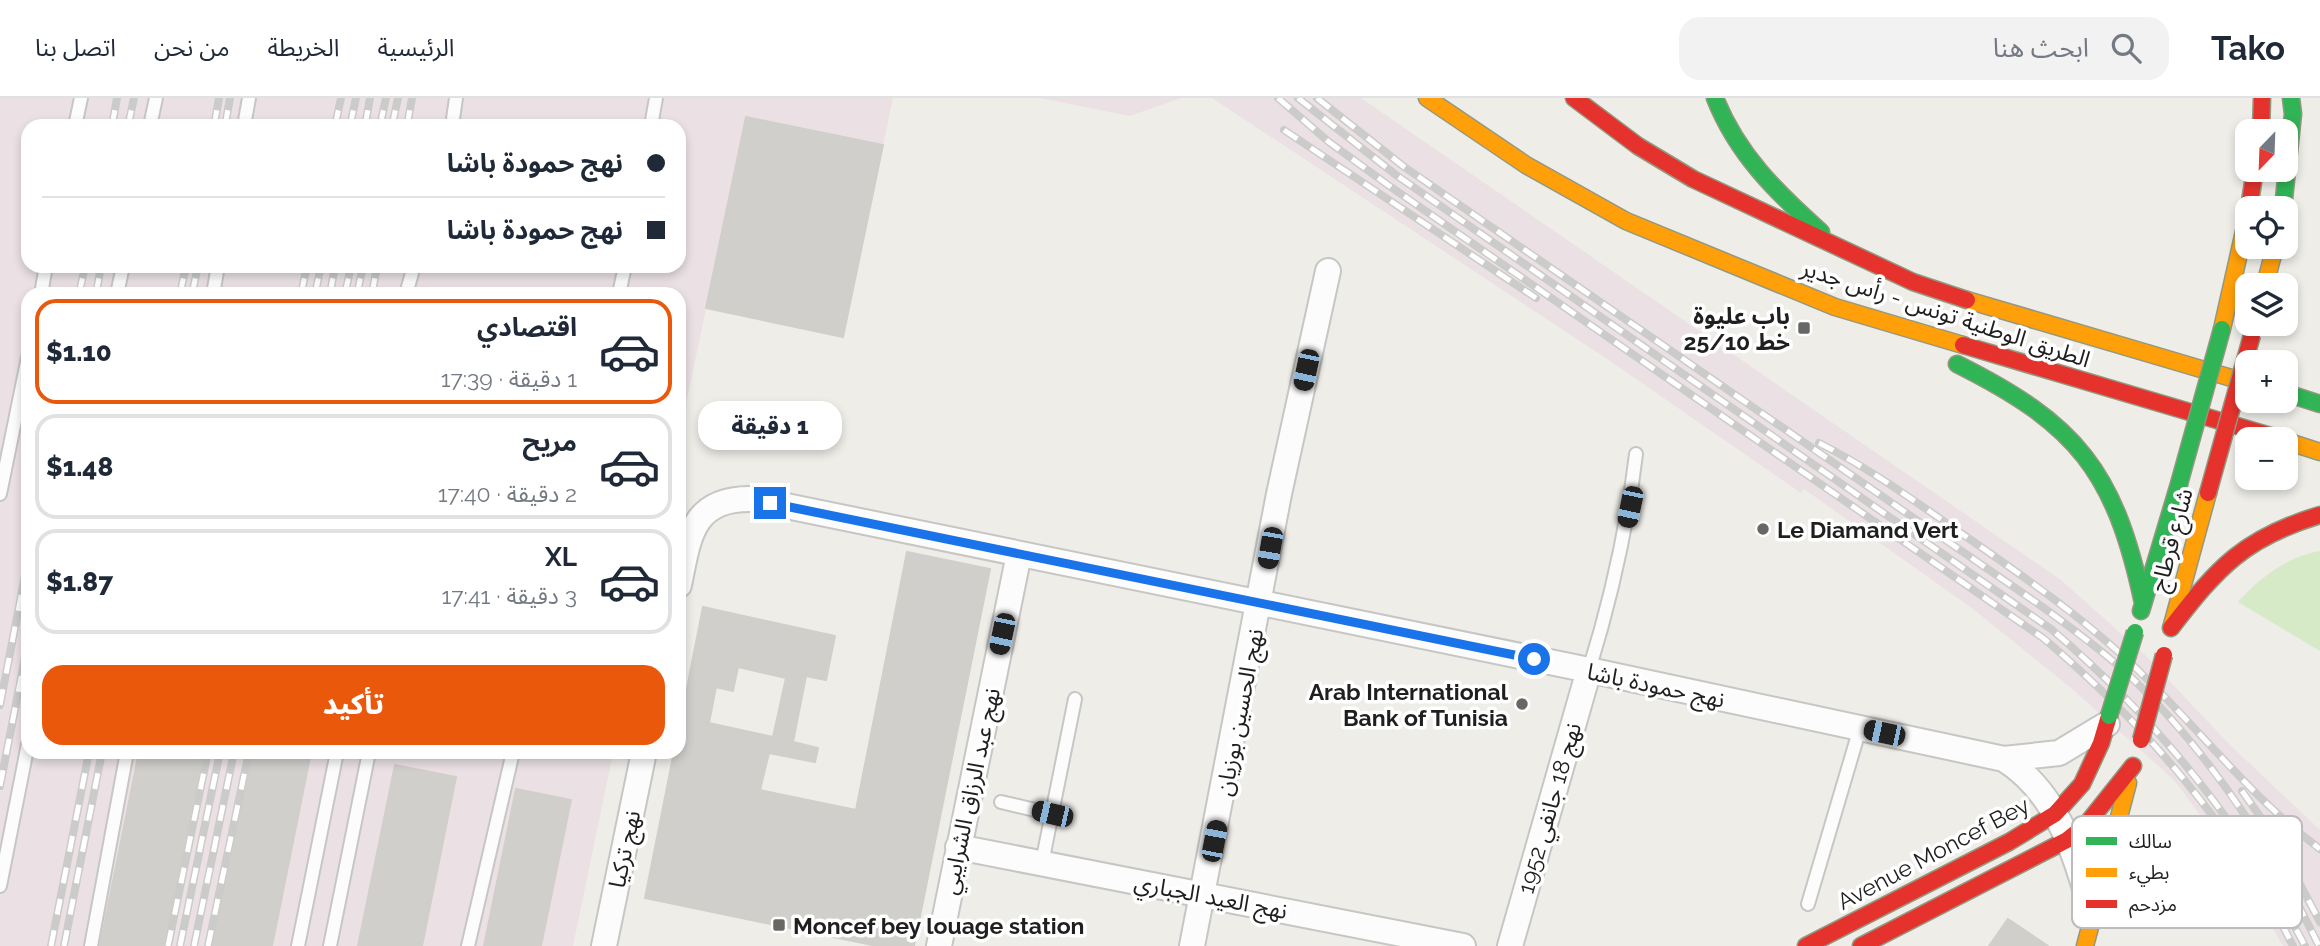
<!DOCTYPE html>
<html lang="ar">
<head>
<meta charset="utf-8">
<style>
  :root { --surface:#fff; --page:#f2f2f3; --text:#1f2937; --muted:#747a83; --line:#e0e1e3; --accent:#ea580c }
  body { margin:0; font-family:Raleway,"Noto Sans Arabic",sans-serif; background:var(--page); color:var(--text); direction:rtl; height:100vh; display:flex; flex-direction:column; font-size:26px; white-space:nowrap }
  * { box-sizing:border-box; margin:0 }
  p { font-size:23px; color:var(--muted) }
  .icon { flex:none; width:38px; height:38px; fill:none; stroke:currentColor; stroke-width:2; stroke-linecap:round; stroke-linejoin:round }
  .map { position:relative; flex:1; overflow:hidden; direction:ltr }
  .details { position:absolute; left:21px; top:189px; width:665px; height:472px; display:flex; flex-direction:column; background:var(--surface); border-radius:21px; box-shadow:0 4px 10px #0003; direction:rtl }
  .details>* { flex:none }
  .banner { position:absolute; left:21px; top:21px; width:665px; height:154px; border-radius:21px; box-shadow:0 4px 10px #0003; direction:rtl; display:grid; align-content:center; height:154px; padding:0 21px; background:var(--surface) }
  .needle { width:46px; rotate:203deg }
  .tools { position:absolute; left:2235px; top:21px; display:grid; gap:14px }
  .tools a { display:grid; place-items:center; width:63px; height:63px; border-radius:14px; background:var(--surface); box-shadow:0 4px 10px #0003; font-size:35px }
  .end { position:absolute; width:32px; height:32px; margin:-16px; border:9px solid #1a73e8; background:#fff; box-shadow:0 0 0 4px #fff }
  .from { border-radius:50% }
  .bubble { position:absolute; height:49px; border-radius:21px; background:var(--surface); box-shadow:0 4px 10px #0003; font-size:23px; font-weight:800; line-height:49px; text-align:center; direction:rtl }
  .car { position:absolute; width:21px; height:42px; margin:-21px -10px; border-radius:9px; box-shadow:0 0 5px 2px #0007; background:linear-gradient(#222 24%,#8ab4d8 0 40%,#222 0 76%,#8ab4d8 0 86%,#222 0) }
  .banner b { display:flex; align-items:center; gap:24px; height:66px; font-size:26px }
  .banner b+b { border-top:2px solid var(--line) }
  .banner i { width:18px; height:18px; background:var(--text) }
  ul { padding:12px 0 0; list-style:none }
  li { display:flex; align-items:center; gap:21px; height:105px; margin:0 14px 10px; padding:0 7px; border:4px solid var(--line); border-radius:21px }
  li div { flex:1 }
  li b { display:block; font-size:26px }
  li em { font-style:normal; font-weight:800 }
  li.active { border-color:var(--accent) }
  li>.icon { width:63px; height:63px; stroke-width:1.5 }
  .primary-button { display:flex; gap:14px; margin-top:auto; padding:14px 21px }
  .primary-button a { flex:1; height:80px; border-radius:21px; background:var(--accent); color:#fff; font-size:28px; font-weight:800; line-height:80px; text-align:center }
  header { display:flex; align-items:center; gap:42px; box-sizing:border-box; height:98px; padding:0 35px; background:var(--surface); border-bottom:2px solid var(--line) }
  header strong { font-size:33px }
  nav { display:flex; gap:38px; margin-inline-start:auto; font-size:24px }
  .search { width:490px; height:63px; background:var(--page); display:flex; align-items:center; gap:18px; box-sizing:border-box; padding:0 24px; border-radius:21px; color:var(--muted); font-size:26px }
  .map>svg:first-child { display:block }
</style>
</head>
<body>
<header>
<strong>Tako</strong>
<div class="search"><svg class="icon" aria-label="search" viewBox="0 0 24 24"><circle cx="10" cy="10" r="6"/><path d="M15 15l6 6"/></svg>ابحث هنا</div>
<nav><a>الرئيسية</a><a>الخريطة</a><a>من نحن</a><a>اتصل بنا</a></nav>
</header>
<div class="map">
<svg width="2320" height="848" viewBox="0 0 2320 848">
  <rect width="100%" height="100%" fill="#eeede8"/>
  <path fill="#ebe1e5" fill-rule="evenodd" d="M0,0H893L843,239L706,211L679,339V196H28V654L613,655L573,848H0ZM28,28H679V168H28Z
    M1040,0H1181L1130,18Z
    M1212,0H1361L2061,482L2146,558L2228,645L2320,732V848H2283L2227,753L2174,682L2071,590L1973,511L1804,391L1801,395L1610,263Z"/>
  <path fill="#d6eac8" d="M2320,453V553L2238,504C2259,480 2288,458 2320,453Z"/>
  <path fill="#d0cfcb" stroke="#d1cfca" stroke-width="2" fill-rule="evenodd" d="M746,19L883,47L843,239L706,210Z
    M907,454L990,471L914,848H877L645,800L674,654H679V631L703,509L835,538L826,582L806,578L793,644L818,650L815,664L769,655L760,692L856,712ZM738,569L786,580L773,639L709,625L716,589L733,593Z
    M139,654H203L164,848H100Z
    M250,654H311L272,848H211Z
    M395,667L456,679L422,848H358Z
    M516,691L571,702L541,848H484Z
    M2008,821L2048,848H1989Z"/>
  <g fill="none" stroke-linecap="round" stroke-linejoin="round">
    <defs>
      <path id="lane" d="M75,28L81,0
        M150,28L156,0
        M244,28L249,0
        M452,28L456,0
        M651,28L656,0
        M41,196L46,168
        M117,196L123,168
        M213,196L218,168
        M406,196L414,168
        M619,196L625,168
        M0,396L28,259
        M1589,572C1611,501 1627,430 1636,356
        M1001,704L1052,716
        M1042,765L1075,601
        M0,788L28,646
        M1808,806L1860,630
        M91,848L127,654
        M298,848L337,654
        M330,848L369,654
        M468,848L513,654"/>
      <path id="street" d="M679,487C689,438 692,400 752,401L1589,572L2004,661C2057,694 2077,759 2092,816
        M2004,661L2059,655L2107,626
        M958,749L1463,848
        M604,848L644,654
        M939,848L1019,456
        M1192,848L1279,396L1328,173
        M1510,848L1589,572"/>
      <path id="fast" d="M1715,0C1737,56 1777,95 1821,134
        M2283,110L2293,16L2291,0
        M1957,266C2077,326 2115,373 2143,505
        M2286,295L2320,306
        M2141,513L2179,386"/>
      <path id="slow" d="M1427,0L1526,67L1626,123L1835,209L1963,247
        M2265,187L2275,149
        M1967,202L2245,284
        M2222,231L2247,120
        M2286,343L2320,354
        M2172,527L2208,395
        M2085,848L2128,685"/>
      <path id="jam" d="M1574,0L1638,48L1693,81L1913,184L1967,202
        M2261,33L2262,0
        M2249,110L2255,72
        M1963,247L2281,341
        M2171,530C2218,469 2244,440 2320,417
        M1806,848L2009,744L2055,716L2082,686L2101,645L2109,618
        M1861,848L2067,742L2086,727L2133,668"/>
    </defs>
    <use href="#lane" stroke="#c6c6c4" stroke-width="16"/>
    <use href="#street" stroke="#c6c6c4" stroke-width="28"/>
    <use href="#fast" stroke="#939880" stroke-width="19"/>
    <use href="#slow" stroke="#939880" stroke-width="19"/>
    <use href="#jam" stroke="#939880" stroke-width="19"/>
    <use href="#lane" stroke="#fcfcfc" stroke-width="12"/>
    <use href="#street" stroke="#fcfcfc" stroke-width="24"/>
    <use href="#fast" stroke="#30b455" stroke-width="16"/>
    <use href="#slow" stroke="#ff9f0a" stroke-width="16"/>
    <use href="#jam" stroke="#e5322d" stroke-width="16"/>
    <defs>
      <path id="rail" d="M1278,0L1329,44L1388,87L2043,540C2144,625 2234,729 2293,848
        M1298,0L1396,77L2051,531C2156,620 2241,725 2305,848
        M1317,0L1403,68L2037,505C2071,530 2106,555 2137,585C2212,659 2273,753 2319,848
        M112,28L117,0
        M128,28L134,0
        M214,28L219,0
        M225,28L230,0
        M335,28L341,0
        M350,28L356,0
        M365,28L370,0
        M380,28L386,0
        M392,28L398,0
        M407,28L412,0
        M1284,32L1536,200
        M79,196L85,168
        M96,196L101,168
        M180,196L186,168
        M192,196L198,168
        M301,196L307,168
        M315,196L321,168
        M330,196L335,168
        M345,196L351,168
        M357,196L363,168
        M372,196L377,168
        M1819,345C1869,370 1913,402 1958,433C2023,478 2090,524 2146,580C2204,637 2254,702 2320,751
        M0,607L28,462
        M0,688L28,544
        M2242,693L2276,741L2320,824
        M51,848L89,654
        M64,848L102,654
        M168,848L208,654
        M180,848L220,654
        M194,848L234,654
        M208,848L249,654"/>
    </defs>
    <use href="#rail" stroke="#cbcbca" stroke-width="8"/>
    <use href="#rail" stroke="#fff" stroke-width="5" stroke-dasharray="16" stroke-linecap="butt"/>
    <defs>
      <path id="fast-bridge" d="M2179,386L2222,231
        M2109,618L2135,534"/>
      <path id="jam-bridge" d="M2208,395L2252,237
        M2141,642L2164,557"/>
    </defs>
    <use href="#fast-bridge" stroke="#939880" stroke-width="19" stroke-linecap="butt"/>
    <use href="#jam-bridge" stroke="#939880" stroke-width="19" stroke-linecap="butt"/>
    <use href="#fast-bridge" stroke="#30b455" stroke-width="16"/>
    <use href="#jam-bridge" stroke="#e5322d" stroke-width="16"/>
  </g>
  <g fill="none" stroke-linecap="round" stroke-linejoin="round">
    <path stroke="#1a73e8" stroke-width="9" d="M770,405L1534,561"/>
  </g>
  <g fill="#676765" stroke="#fff" stroke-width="2.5">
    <rect x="1797" y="223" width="14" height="14" rx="3.5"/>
    <circle cx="1763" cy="431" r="7"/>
    <circle cx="1522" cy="606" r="7"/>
    <rect x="772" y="820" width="14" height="14" rx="3.5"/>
  </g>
  <g text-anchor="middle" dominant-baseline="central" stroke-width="7" stroke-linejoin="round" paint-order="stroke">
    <g font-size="23" fill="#1f1f1f" stroke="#fff">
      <text transform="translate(1946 215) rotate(18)">الطريق الوطنية تونس - رأس جدير</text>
      <text transform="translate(2171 442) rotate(-75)">شارع قرطاج</text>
      <text transform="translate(1656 587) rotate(12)">نهج حمودة باشا</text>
      <text transform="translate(1239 614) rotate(-79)">نهج الحسين بوزيان</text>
      <text transform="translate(970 693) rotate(-78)">نهج عبد الرزاق الشرايبي</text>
      <text transform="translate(1549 710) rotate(-74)">نهج 18 جانفي 1952</text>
      <text transform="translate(624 751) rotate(-78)">نهج تركيا</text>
      <text transform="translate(1933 755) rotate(-28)">Avenue Moncef Bey</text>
      <text transform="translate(1211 798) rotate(11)">نهج العيد الجباري</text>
    </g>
    <g font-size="23" font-weight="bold" fill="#1f1f1f" stroke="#fff" text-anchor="end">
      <text x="1790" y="217">باب عليوة<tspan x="1790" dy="26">خط 25/10</tspan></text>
      <text x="1777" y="431" text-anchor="start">Le Diamand Vert</text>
      <text x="1508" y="593">Arab International<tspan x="1508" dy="26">Bank of Tunisia</tspan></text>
      <text x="793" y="827" text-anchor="start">Moncef bey louage station</text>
    </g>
  </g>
  <rect x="2072" y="718" width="230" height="112" rx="10" fill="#fff" stroke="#bcbcbc" stroke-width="2"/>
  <rect x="2086" y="739" width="31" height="8" fill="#30b455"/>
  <rect x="2086" y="770" width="31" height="9" fill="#ff9f0a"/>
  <rect x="2086" y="802" width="31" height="8" fill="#e5322d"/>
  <g font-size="19" fill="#1f1f1f">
    <text x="2129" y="750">سالك</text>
    <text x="2129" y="781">بطيء</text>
    <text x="2129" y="813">مزدحم</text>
  </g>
</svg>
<div class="tools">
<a><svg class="needle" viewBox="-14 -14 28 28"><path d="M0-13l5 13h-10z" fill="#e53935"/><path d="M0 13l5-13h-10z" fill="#747a83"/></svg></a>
<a><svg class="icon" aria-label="locate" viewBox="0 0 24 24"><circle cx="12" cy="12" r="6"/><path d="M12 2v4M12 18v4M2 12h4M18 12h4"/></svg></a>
<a><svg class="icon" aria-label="layers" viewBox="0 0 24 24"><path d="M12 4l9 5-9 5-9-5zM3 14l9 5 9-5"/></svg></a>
<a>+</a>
<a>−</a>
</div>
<i class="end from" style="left:1534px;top:561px"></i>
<i class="end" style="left:770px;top:405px"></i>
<div class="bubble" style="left:698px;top:303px;width:144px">1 دقيقة</div>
<i class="car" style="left:1306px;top:272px;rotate:192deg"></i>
<i class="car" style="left:1630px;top:409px;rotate:192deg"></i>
<i class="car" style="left:1270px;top:450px;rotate:190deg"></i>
<i class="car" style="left:1002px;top:536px;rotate:192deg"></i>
<i class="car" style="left:1884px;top:635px;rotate:282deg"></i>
<i class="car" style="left:1052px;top:716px;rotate:283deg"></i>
<i class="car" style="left:1214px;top:743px;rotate:11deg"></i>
<div class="banner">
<b><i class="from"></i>نهج حمودة باشا</b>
<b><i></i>نهج حمودة باشا</b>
</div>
<section class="details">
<ul>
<li class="active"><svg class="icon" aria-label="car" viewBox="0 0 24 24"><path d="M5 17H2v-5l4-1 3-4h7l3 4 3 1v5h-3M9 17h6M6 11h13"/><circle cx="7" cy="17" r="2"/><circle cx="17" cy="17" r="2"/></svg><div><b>اقتصادي</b><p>1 دقيقة · 17:39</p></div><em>$1.10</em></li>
<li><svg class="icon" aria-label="car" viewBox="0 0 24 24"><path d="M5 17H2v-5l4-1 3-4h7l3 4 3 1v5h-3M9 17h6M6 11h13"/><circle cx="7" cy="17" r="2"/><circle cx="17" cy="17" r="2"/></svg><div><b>مريح</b><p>2 دقيقة · 17:40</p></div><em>$1.48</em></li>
<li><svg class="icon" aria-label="car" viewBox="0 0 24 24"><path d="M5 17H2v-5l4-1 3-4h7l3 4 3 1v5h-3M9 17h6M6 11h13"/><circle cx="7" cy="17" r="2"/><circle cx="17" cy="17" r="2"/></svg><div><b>XL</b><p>3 دقيقة · 17:41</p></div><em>$1.87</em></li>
</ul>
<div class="primary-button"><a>تأكيد</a></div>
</section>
</div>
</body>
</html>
